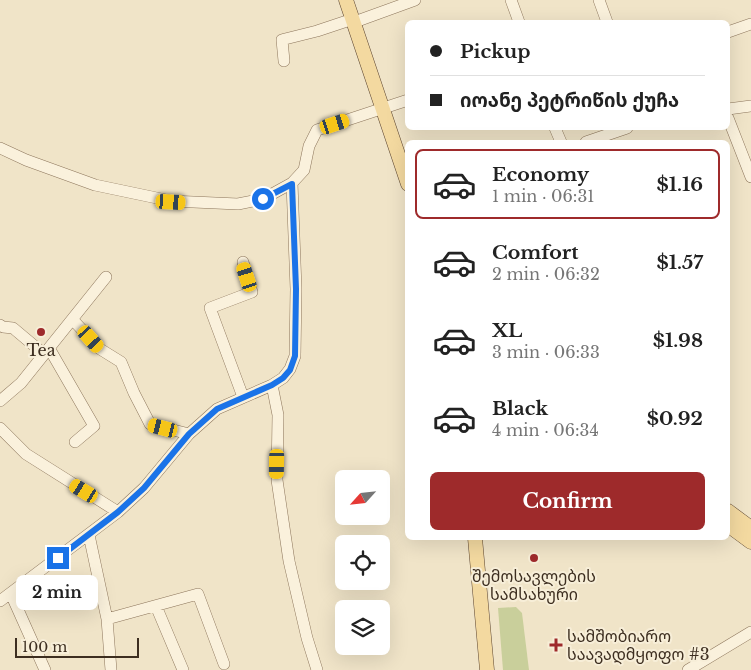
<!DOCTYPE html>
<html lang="en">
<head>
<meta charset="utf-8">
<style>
  :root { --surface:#fff; --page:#f6f6f6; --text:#222; --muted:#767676; --line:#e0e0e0; --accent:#9e2a2b }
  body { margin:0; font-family:"Libre Baskerville","Noto Sans Georgian",serif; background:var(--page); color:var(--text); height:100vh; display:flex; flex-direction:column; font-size:19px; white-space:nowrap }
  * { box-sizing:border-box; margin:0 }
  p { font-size:16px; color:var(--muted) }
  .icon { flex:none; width:28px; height:28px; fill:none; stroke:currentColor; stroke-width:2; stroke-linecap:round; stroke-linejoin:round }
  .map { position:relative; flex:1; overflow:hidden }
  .panel { position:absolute; left:405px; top:140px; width:325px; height:400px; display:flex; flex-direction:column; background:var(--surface); border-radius:8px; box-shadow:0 5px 20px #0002 }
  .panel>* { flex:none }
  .guide { position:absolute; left:405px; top:20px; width:325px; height:110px; border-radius:8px; box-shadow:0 5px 20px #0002; display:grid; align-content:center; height:110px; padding:0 25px; background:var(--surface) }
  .needle { width:32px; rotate:243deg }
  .buttons { position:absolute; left:335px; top:470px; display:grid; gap:10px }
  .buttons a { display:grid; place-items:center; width:55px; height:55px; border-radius:8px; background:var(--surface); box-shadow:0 5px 20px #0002; font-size:25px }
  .scale { position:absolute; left:15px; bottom:12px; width:124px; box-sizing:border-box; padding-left:5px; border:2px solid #3d2e20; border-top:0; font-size:14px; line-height:18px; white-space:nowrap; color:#3d2e20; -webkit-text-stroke:4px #f7eed8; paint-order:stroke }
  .end { position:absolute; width:22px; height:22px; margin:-11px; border:6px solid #1a73e8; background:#fff; box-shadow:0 0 0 2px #fff }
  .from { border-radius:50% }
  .bubble { position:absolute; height:35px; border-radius:8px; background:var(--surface); box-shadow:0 5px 20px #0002; font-size:16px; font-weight:700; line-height:35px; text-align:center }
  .car { position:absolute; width:15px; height:30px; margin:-15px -8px; border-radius:6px; box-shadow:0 0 4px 1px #0007; background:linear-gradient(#f5c518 24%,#345 0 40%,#f5c518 0 76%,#345 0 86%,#f5c518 0) }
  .guide b { display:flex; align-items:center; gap:18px; height:48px; font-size:19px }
  .guide b+b { border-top:1px solid var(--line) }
  .guide i { width:12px; height:12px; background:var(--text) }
  ul { padding:9px 0 0; list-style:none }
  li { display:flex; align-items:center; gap:15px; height:70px; margin:0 10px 8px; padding:0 15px; border:2px solid transparent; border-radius:8px }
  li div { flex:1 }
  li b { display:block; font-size:19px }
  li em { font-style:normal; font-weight:700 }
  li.current { border-color:var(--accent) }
  li>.icon { width:45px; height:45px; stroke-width:1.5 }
  .cta { display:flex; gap:10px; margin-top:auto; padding:10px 25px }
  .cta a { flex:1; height:58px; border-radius:8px; background:var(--accent); color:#fff; font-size:20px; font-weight:700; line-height:58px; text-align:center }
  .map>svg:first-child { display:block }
</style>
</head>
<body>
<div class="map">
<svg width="751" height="670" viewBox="0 0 751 670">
  <rect width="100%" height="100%" fill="#f0e4c8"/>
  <path fill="#c9cf9b" d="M516,607L522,613L529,670H503L498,608Z"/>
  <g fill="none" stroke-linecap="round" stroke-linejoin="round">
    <defs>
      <path id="minor" d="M511,0L519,22
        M599,0L607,22
        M360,20L415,0
        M728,32L751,24
        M284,61L282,40L285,39L317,31L353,19
        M728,109L751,106
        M728,118L751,177
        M555,128L561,142
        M586,142L627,128
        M0,148L26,160L95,185L171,201L238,204L263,199L292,183L304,170L309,146L317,130L408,100
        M243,262L252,292L210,308L243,397
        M73,320L100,349L121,362L134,393L150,424L189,434
        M0,325L3,327L13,328L44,354
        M49,348L94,426L75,442
        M272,385L278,415L277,480L289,561L307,638L317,670
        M0,401L21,383L106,277
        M0,428L26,454L118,512
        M89,535L107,619L111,670
        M11,594L45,670
        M0,601L118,512L144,488L189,434L217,409L272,385L283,378L290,369L295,356L296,289L292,183
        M156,606L183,670
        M107,619L198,594L224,664
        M688,670L751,632"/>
      <path id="major" d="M346,0L408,184
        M728,511L751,528
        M728,525L751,542
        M475,538L487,670"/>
    </defs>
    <use href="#minor" stroke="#8d765c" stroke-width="12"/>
    <use href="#major" stroke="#5b4430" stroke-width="15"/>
    <use href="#minor" stroke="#faf1dc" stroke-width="11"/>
    <use href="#major" stroke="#f3d9a0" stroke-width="14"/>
  </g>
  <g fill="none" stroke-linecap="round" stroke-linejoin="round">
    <path stroke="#1a73e8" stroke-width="6" d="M58,558L118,512L144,488L189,434L217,409L272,385L283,378L290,370L295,356L296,289L292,184L263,199"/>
  </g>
  <g fill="#9e2a2b" stroke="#f7eed8" stroke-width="2">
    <circle cx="41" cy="332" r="5"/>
    <circle cx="534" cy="558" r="5"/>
    <path d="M553.5 637.5h5v5h5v5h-5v5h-5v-5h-5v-5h5z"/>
  </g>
  <g text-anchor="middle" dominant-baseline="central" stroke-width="4" stroke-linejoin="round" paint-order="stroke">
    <g font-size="16" fill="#3d2e20" stroke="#f7eed8">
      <text x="41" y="350">Tea</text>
      <text x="534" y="576">შემოსავლების<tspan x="534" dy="18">სამსახური</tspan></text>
      <text x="567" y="636" text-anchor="start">სამშობიარო<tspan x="567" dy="18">საავადმყოფო #3</tspan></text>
    </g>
  </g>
</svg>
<div class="buttons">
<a><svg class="needle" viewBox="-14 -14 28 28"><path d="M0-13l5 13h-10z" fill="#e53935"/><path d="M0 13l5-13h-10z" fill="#767676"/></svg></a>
<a><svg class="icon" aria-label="locate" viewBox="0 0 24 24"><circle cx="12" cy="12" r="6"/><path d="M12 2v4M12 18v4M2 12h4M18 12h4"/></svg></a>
<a><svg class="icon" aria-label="layers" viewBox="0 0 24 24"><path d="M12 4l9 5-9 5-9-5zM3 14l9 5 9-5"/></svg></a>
</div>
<div class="scale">100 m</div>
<i class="end from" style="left:263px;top:199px"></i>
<i class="end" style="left:58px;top:558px"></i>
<div class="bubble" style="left:16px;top:575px;width:82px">2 min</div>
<i class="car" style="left:335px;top:124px;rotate:72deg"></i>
<i class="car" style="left:171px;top:202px;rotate:93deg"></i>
<i class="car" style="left:247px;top:277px;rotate:342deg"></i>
<i class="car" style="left:91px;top:339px;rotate:138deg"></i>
<i class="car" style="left:163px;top:428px;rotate:284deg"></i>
<i class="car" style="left:277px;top:464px;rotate:181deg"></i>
<i class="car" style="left:84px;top:491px;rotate:301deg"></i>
<div class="guide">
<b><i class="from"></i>Pickup</b>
<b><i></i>იოანე პეტრიწის ქუჩა</b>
</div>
<section class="panel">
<ul>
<li class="current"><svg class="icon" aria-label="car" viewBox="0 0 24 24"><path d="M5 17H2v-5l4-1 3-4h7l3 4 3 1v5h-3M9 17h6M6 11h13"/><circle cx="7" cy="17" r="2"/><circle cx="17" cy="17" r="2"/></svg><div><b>Economy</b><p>1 min · 06:31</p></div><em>$1.16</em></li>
<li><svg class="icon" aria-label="car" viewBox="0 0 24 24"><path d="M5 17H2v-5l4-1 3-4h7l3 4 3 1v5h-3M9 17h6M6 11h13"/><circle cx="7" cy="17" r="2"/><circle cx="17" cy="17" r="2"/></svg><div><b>Comfort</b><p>2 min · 06:32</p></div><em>$1.57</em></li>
<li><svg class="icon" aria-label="car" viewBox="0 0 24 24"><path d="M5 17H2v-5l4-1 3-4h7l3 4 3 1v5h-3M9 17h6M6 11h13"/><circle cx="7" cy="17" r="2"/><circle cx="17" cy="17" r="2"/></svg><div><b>XL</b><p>3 min · 06:33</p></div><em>$1.98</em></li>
<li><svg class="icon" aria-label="car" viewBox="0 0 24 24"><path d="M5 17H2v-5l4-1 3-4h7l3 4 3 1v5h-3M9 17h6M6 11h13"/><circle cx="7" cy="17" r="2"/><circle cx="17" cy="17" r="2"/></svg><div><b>Black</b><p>4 min · 06:34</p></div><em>$0.92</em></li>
</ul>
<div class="cta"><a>Confirm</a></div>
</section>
</div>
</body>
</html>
